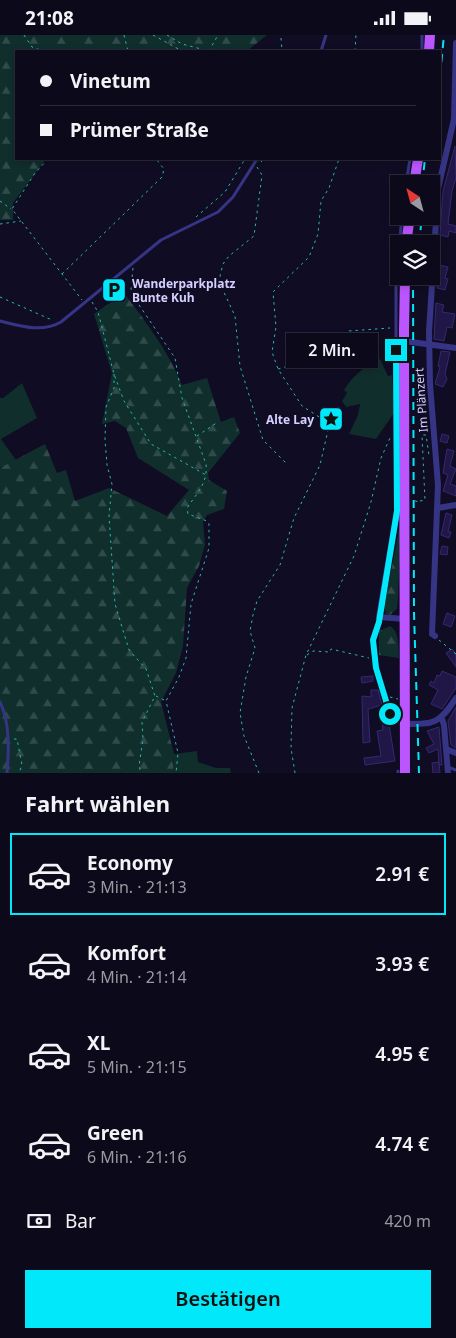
<!DOCTYPE html>
<html lang="de">
<head>
<meta charset="utf-8">
<style>
  :root { --surface:#0c091a; --page:#151223; --text:#f1f3f6; --muted:#9a9aa2; --line:#2c2a39; --accent:#00e8fa }
  body { margin:0; font-family:"Noto Sans",sans-serif; background:var(--page); color:var(--text); height:100vh; display:flex; flex-direction:column; font-size:19px; white-space:nowrap }
  * { box-sizing:border-box; margin:0 }
  p { font-size:16px; color:var(--muted) }
  .icon { flex:none; width:28px; height:28px; fill:none; stroke:currentColor; stroke-width:2; stroke-linecap:round; stroke-linejoin:round }
  .map { position:relative; height:738px; overflow:hidden }
  .details { display:flex; flex-direction:column; background:var(--surface); flex:1 }
  .details>* { flex:none }
  .guide { position:absolute; left:15px; top:15px; width:426px; height:110px; border-radius:0px; box-shadow:0 2px 8px #0003,0 0 0 1px var(--line); display:grid; align-content:center; height:110px; padding:0 25px; background:var(--surface) }
  .needle { width:32px; rotate:324deg }
  .fabs { position:absolute; left:390px; top:140px; display:grid; gap:10px }
  .fabs a { display:grid; place-items:center; width:50px; height:50px; border-radius:0px; background:var(--surface); box-shadow:0 2px 8px #0003,0 0 0 1px var(--line); font-size:25px }
  .end { position:absolute; width:22px; height:22px; margin:-11px; border:6px solid #00e8fa; background:#111; box-shadow:0 0 0 2px #111 }
  .from { border-radius:50% }
  .bubble { position:absolute; height:35px; border-radius:0px; background:var(--surface); box-shadow:0 2px 8px #0003,0 0 0 1px var(--line); font-size:16px; font-weight:600; line-height:35px; text-align:center }
  .guide b { display:flex; align-items:center; gap:18px; height:48px; font-size:19px }
  .guide b+b { border-top:1px solid var(--line) }
  .guide i { width:12px; height:12px; background:var(--text) }
  ul { padding:0; list-style:none }
  li { display:flex; align-items:center; gap:15px; height:82px; margin:0 10px 8px; padding:0 15px; border:2px solid transparent; border-radius:0px }
  li div { flex:1 }
  li b { display:block; font-size:19px }
  li em { font-style:normal; font-weight:600 }
  li.active { border-color:var(--accent) }
  li>.icon { width:45px; height:45px; stroke-width:1.5 }
  h2 { padding:0 25px; font-size:22px; line-height:60px }
  .pay { display:flex; align-items:center; gap:12px; height:55px; padding:0 25px; font-size:19px }
  .pay p { margin-inline-start:auto }
  .button { display:flex; gap:10px; margin-top:auto; padding:10px 25px }
  .button a { flex:1; height:58px; border-radius:0px; background:var(--accent); color:#111; font-size:20px; font-weight:600; line-height:58px; text-align:center }
  .status { display:flex; justify-content:space-between; align-items:center; height:35px; padding:0 25px; background:var(--surface); direction:ltr }
  .status svg { height:14px; fill:currentColor }
  .map>svg:first-child { display:block }
</style>
</head>
<body>
<div class="status"><b>21:08</b><svg viewBox="0 0 49 12"><path d="M0 12V9h3v3zM5 12V6h3v6zM10 12V3h3v9zM15 12V0h3v12zM26 1h20v11H26zM47 4h2v5h-2z"/></svg></div>
<div class="map">
<svg width="456" height="738" viewBox="0 0 456 738">
  <defs>
    <pattern id="forest-firs" width="22" height="20" patternUnits="userSpaceOnUse" patternTransform="scale(1.25)"><rect width="22" height="20" fill="#0f2e2c"/><path d="M5 1l3.5 6h-7zM16 11l3.5 6h-7z" fill="#314b4c"/></pattern>
  </defs>
  <rect width="100%" height="100%" fill="#100c23"/>
  <path fill="#0f2e2c" d="M380,324L388,341L392,340L394,378L376,404L349,399L358,380L360,369L346,372L342,366L347,358L344,355C353,340 364,332 380,324Z
    M22,348L37,383L1,404L16,425L0,433V363H3Z
    M197,716L198,727L216,733H230L231,738H173L174,719Z"/>
  <path fill="url(#forest-firs)" d="M0,0H267L247,16H16V124H46L13,168V185H0Z
    M124,258C146,287 168,316 182,350L207,343L221,387L234,382L240,398L208,438L209,445L227,456L224,474L207,480L203,487L205,510L199,531L187,553L183,611L176,638L161,667L174,719L173,738H0V433L45,409L57,438L66,435L75,466L109,453L167,481L189,455L138,423L126,393L115,386L102,389L112,338L94,279Z
    M401,484L398,563L397,574L390,580L386,579L384,573Z
    M390,591C400,597 398,612 399,623L379,620V596Z"/>
  <path fill="#201746" stroke="#352873" d="M455,111L456,143L452,156L448,189L456,191V198L449,196L448,202L440,200L443,156Z
    M439,230L448,232L445,243L448,244L445,255L437,253Z
    M436,268L444,270L442,277L455,279L452,293L447,292L444,306L434,304Z
    M441,316L450,317L445,339L447,344L443,352L435,349L440,332L438,331Z
    M442,399L449,401L447,408L440,406Z
    M447,414L454,416L450,431L456,434L450,449L456,451V461L443,456L448,440L443,438Z
    M446,478L452,480L448,497H451L449,503L441,500Z
    M442,511L448,512L447,520L440,519Z
    M447,578L455,581L451,592L443,589Z
    M452,614L456,619V632L446,618Z
    M442,636L456,642V653L442,674L431,669L438,655L429,650L431,646L434,648L437,640L440,641Z
    M373,641V646L362,648L361,642Z
    M371,655H378L382,670L368,674L370,707L363,708L362,661L371,662Z
    M456,672V713L451,710L448,686Z
    M382,683H388L395,726L365,730L364,723L381,721L377,696L383,695Z
    M439,692L442,730H439L438,714L429,718L426,713L434,709L427,696Z
    M439,727L440,738H433L432,728Z"/>
  <g fill="none" stroke-linecap="round" stroke-linejoin="round">
    <path stroke="#27bbae" stroke-width="1" stroke-dasharray="2.5 4" stroke-linecap="butt" d="M24,0L32,12L43,16
      M124,0L128,16
      M153,0L182,16
      M167,0L182,9L209,16
      M281,3L282,16
      M209,16L218,0
      M355,16L356,0
      M48,124L35,138L12,174L82,265
      M261,127L264,124
      M257,132L262,140L254,201L229,221L223,229L220,241L222,253L235,281L240,331L263,405L287,429
      M0,166L11,174
      M196,182L225,157L245,124
      M0,189L21,186
      M133,233L131,254L135,264L175,323L182,363L206,429C208,448 197,458 187,473L188,479L207,486L209,489V513L191,569L186,623L179,642L166,666L178,718L176,738
      M62,239L162,142L164,134L156,124
      M0,262L52,285
      M92,267L98,277L114,339L124,366L151,409L206,440
      M278,334L293,330L297,325L346,304L348,296L390,293
      M114,339V353L106,372L105,405L107,430L112,449L109,481L115,569L129,615L146,634L155,661L142,687L143,704L139,731L141,738
      M324,384L336,381L339,387L337,392
      M197,401L218,387
      M415,466L420,467
      M420,466L425,465L422,400H426L429,420
      M439,605L456,619
      M307,620L313,616L330,617L331,614L369,623
      M156,661L166,666
      M390,662L398,664
      M14,704H17L22,730L19,738
      M259,738L244,701L240,678L246,642L255,613L250,596L253,580L257,566L280,530L294,483L320,430L329,391L327,387L302,371L278,334L272,317L276,292L273,257L309,222L318,199L321,166L329,153L339,124
      M295,738L291,713L292,673L306,620L354,521L371,467L381,423L390,403"/>
    <path stroke="#363585" stroke-width="3" d="M321,16L326,0
      M422,16V0
      M406,149L410,124
      M0,286C20,291 42,298 61,287L161,205L218,177L233,162L257,124
      M396,304V245L402,181
      M379,583L373,605V618L390,679
      M0,667C10,688 9,715 7,738
      M448,732L456,735
      M398,736V738"/>
    <path stroke="#363585" stroke-width="6" d="M438,473L456,470
      M405,584L379,582L397,476L396,305L456,313
      M435,601L432,599L438,450L430,349L429,297L438,154L454,84L456,8
      M442,684L444,690L448,738
      M405,689C435,689 439,689 456,663
      M446,714L456,718"/>
    <path stroke="#bb56ff" stroke-width="10" d="M429,16L430,0
      M414,149L418,124
      M406,209L410,181
      M404,295L405,241
      M404,309L405,738"/>
    <path stroke="#00e8fa" stroke-width="2" stroke-dasharray="8 6" stroke-linecap="butt" d="M440,41L444,0
      M422,149L425,124
      M419,209L422,181
      M413,241L414,578L419,738"/>
    <path stroke="#bb56ff" stroke-width="10" d="M404,295V309"/>
  </g>
  <g fill="none" stroke-linecap="round" stroke-linejoin="round">
    <path stroke="#00e8fa" stroke-width="6" d="M390,679L376,633L373,605L379,587L397,476L396,315"/>
  </g>
  <defs>
    <symbol id="parking-square" viewBox="-11 -11 22 22"><rect x="-9" y="-9" width="18" height="18" rx="4" fill="#00e8fa" stroke="#100c23"/><path d="M-3.5-5.5H1a3.5 3.5 0 0 1 0 7H-1V5.5H-3.5ZM-1-3.4V-.6H.8a1.4 1.4 0 0 0 0-2.8Z" fill="#111"/></symbol>
    <symbol id="sight-square" viewBox="-11 -11 22 22"><rect x="-9" y="-9" width="18" height="18" rx="4" fill="#00e8fa" stroke="#100c23"/><path d="M0-6L1.8-2.2L6-1.7L2.9 1.2L3.7 5.4L0 3.3L-3.7 5.4L-2.9 1.2L-6-1.7L-1.8-2.2Z" fill="#111"/></symbol>
  </defs>
  <g fill-rule="evenodd">
    <use href="#parking-square" x="100" y="241" width="28" height="28"/>
    <use href="#sight-square" x="317" y="370" width="28" height="28"/>
  </g>
  <g text-anchor="middle" dominant-baseline="central" stroke-width="4" stroke-linejoin="round" paint-order="stroke">
    <g font-size="12" font-weight="bold" fill="#d3cfff" stroke="#100c23" text-anchor="start">
      <text x="132" y="248">Wanderparkplatz<tspan x="132" dy="14">Bunte Kuh</tspan></text>
      <text x="314" y="384" text-anchor="end">Alte Lay</text>
    </g>
    <g font-size="12" fill="#d3cfff" stroke="#100c23">
      <text transform="translate(421 365) rotate(-94)">Im Plänzert</text>
    </g>
  </g>
</svg>
<div class="fabs">
<a><svg class="needle" viewBox="-14 -14 28 28"><path d="M0-13l5 13h-10z" fill="#e53935"/><path d="M0 13l5-13h-10z" fill="#9a9aa2"/></svg></a>
<a><svg class="icon" aria-label="layers" viewBox="0 0 24 24"><path d="M12 4l9 5-9 5-9-5zM3 14l9 5 9-5"/></svg></a>
</div>
<i class="end from" style="left:390px;top:679px"></i>
<i class="end" style="left:396px;top:315px"></i>
<div class="bubble" style="left:286px;top:298px;width:92px">2 Min.</div>
<div class="guide">
<b><i class="from"></i>Vinetum</b>
<b><i></i>Prümer Straße</b>
</div>
</div>
<section class="details">
<h2>Fahrt wählen</h2>
<ul>
<li class="active"><svg class="icon" aria-label="car" viewBox="0 0 24 24"><path d="M5 17H2v-5l4-1 3-4h7l3 4 3 1v5h-3M9 17h6M6 11h13"/><circle cx="7" cy="17" r="2"/><circle cx="17" cy="17" r="2"/></svg><div><b>Economy</b><p>3 Min. · 21:13</p></div><em>2.91 €</em></li>
<li><svg class="icon" aria-label="car" viewBox="0 0 24 24"><path d="M5 17H2v-5l4-1 3-4h7l3 4 3 1v5h-3M9 17h6M6 11h13"/><circle cx="7" cy="17" r="2"/><circle cx="17" cy="17" r="2"/></svg><div><b>Komfort</b><p>4 Min. · 21:14</p></div><em>3.93 €</em></li>
<li><svg class="icon" aria-label="car" viewBox="0 0 24 24"><path d="M5 17H2v-5l4-1 3-4h7l3 4 3 1v5h-3M9 17h6M6 11h13"/><circle cx="7" cy="17" r="2"/><circle cx="17" cy="17" r="2"/></svg><div><b>XL</b><p>5 Min. · 21:15</p></div><em>4.95 €</em></li>
<li><svg class="icon" aria-label="car" viewBox="0 0 24 24"><path d="M5 17H2v-5l4-1 3-4h7l3 4 3 1v5h-3M9 17h6M6 11h13"/><circle cx="7" cy="17" r="2"/><circle cx="17" cy="17" r="2"/></svg><div><b>Green</b><p>6 Min. · 21:16</p></div><em>4.74 €</em></li>
</ul>
<div class="pay"><svg class="icon" aria-label="cash" viewBox="0 0 24 24"><path d="M3 7h18v10H3z"/><circle cx="12" cy="12" r="2"/></svg>Bar<p>420 m</p></div>
<div class="button"><a>Bestätigen</a></div>
</section>
</body>
</html>
